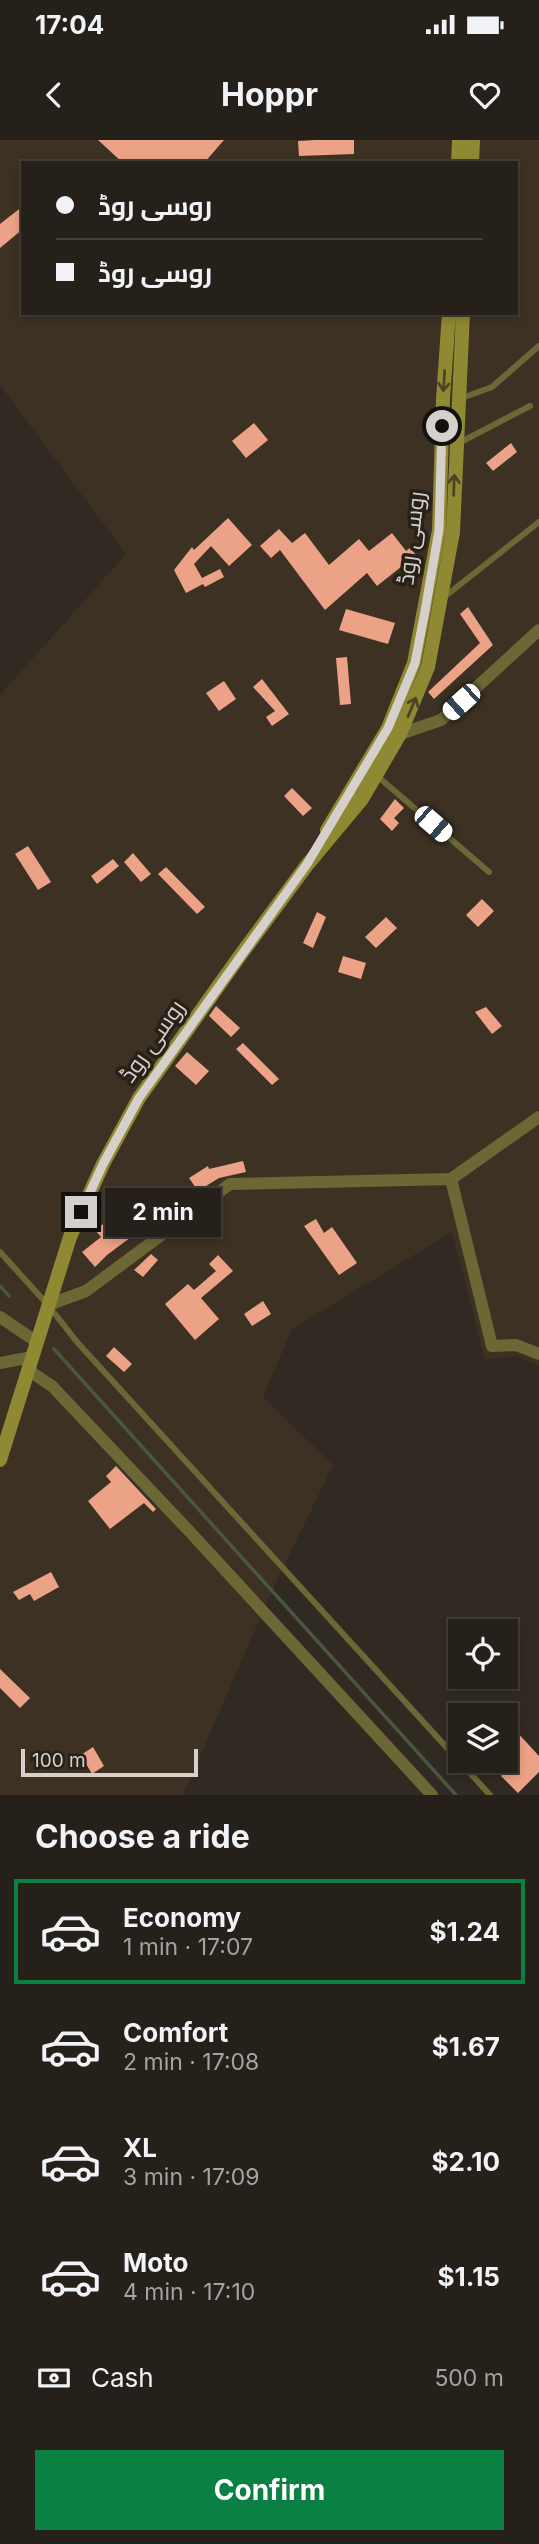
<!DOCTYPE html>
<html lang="en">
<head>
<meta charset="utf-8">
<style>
  :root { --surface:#25201a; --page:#2d2823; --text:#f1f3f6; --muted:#a3a3a2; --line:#423e39; --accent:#0b8043 }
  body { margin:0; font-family:Inter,Cairo,sans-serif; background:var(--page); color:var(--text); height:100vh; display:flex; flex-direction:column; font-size:26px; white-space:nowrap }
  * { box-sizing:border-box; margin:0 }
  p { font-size:23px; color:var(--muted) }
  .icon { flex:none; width:38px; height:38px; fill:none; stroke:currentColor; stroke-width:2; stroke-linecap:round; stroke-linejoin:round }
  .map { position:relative; height:1655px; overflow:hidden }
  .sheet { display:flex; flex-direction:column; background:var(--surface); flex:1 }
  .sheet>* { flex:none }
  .hud { position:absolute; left:21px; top:21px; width:497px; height:154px; border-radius:0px; box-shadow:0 4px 10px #0003,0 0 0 2px var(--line); display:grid; align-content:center; height:154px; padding:0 35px; background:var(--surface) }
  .fabs { position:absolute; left:448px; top:1479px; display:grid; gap:14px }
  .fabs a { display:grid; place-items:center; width:70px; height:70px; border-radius:0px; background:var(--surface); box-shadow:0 4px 10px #0003,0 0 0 2px var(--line); font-size:35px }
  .scale { position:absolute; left:21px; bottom:18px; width:177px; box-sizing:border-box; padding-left:7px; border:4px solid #d5d0cb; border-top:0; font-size:19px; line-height:24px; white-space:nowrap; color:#d5d0cb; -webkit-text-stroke:5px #272119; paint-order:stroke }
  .end { position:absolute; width:32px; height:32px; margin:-16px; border:9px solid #d5d0cb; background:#111; box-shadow:0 0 0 4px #111 }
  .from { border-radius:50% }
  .bubble { position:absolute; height:49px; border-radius:0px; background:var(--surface); box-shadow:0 4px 10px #0003,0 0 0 2px var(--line); font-size:23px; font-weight:700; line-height:49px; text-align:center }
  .car { position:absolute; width:21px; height:42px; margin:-21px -10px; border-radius:9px; box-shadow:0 0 5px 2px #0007; background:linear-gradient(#fff 24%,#345 0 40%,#fff 0 76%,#345 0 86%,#fff 0) }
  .hud b { display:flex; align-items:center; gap:24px; height:66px; font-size:26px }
  .hud b+b { border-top:2px solid var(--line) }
  .hud i { width:18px; height:18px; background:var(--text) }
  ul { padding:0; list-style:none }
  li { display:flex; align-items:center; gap:21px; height:105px; margin:0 14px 10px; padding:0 21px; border:4px solid transparent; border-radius:0px }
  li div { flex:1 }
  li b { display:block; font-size:26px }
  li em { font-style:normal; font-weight:700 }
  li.on { border-color:var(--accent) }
  li>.icon { width:63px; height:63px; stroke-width:1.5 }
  h2 { padding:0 35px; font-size:32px; line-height:84px }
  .pay { display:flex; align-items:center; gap:18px; height:77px; padding:0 35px; font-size:26px }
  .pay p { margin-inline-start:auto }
  .primary-button { display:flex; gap:14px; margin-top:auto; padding:14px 35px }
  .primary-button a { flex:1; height:80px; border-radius:0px; background:var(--accent); color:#fff; font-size:28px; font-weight:700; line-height:80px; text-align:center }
  .status { display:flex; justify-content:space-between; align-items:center; height:49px; padding:0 35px; background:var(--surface); direction:ltr }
  .status svg { height:19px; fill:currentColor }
  header { display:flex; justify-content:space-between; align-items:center; height:91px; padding:0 35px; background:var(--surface); font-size:32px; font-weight:700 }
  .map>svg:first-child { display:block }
</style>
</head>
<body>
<div class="status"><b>17:04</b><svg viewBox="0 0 49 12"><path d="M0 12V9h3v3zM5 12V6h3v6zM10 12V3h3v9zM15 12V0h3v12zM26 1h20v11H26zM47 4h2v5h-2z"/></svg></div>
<header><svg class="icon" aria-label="back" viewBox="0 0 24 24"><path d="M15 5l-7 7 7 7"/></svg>Hoppr<svg class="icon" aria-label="heart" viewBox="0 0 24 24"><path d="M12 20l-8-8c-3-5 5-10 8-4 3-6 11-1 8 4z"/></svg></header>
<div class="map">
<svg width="539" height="1655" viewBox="0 0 539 1655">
  <rect width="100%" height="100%" fill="#312a22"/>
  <path fill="#3c3123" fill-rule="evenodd" d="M0,0H539V1226L517,1216L485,1219L452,1092L292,1189L263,1257L333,1325L272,1451L183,1655H0V555L126,414L0,245ZM23,23H516V173H23Z"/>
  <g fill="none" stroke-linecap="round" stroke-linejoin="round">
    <path stroke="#4a5740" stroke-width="3.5" d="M0,1146L9,1156
      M54,1209L456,1655"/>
  </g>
  <path fill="#eca286" d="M98,0H224L204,23H123Z
    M315,0H354V14L299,16L298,1Z
    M23,66V89L0,108V84Z
    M254,283L268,300L246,318L232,301Z
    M511,303L517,312L493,331L486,323Z
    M228,378L252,405L229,426L211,406L194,424L202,438L220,429L224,437L205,447L203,444L186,453L174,430L192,407L194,410Z
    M279,389L292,403L305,393L329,425L359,399L369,411L392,393L406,411L410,408L416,415L377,446L367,433L325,470L280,410L271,418L260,406Z
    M468,467L493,505L434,559L428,552L480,503L460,474Z
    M346,469L395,483L388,504L339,490Z
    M347,517L351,564L340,565L336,518Z
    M262,539L289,574L272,586L266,577L275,571L253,547Z
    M224,541L236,559L219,571L206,553Z
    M292,648L312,668L303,676L284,656Z
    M395,659L404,668L394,678L399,683L392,691L380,679Z
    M28,706L51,742L38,750L15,714Z
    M133,713L151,734L141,742L124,722Z
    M113,719L119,726L97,744L91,736Z
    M166,727L205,767L197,774L158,734Z
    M482,759L494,771L478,787L466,775Z
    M317,772L326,777L313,808L303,803Z
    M386,777L397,788L376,808L365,797Z
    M343,816L366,823L361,839L338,832Z
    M216,866L240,888L231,897L209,876Z
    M486,867L502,886L492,894L475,872Z
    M243,903L279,939L272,945L236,909Z
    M187,912L209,931L196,945L175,926Z
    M243,1021L246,1032L219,1038L198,1051L189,1038L208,1026L209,1029Z
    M131,1064L146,1086L107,1115L95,1127L82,1112L101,1097L95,1090Z
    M316,1079L324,1093L332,1087L357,1123L339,1135L304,1086Z
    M151,1114L158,1120L143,1137L134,1130Z
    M218,1115L233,1131L201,1158L219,1179L195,1200L165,1164L188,1144L194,1150L216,1131L209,1124Z
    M263,1161L271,1174L252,1186L244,1174Z
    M114,1207L132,1224L124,1232L106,1216Z
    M116,1326L156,1369L153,1372L144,1363L110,1389L88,1361L111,1342L106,1336Z
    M51,1432L59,1447L34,1461L30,1454L19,1460L13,1452Z
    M0,1529L30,1558L20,1568L0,1548Z
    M506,1580L539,1616V1632L518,1653L501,1636L514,1623L506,1614Z
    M93,1607L104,1626L92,1634L81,1615Z"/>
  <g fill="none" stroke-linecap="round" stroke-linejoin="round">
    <path stroke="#6c6836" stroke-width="6" d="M459,259L492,247L539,206
      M457,304L530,266
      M443,458L539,382
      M376,635L489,732
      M0,1112L48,1165L77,1202L490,1655"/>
    <path stroke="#6c6836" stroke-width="12" d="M400,594L441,580L539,490
      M451,1039L539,977
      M48,1165L86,1151L230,1044L451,1039L492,1206L516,1205L539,1214
      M0,1177L37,1202
      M0,1223L32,1217
      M28,1230L52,1246L190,1392L432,1655"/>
    <path stroke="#908934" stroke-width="14" d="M458,23L459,0
      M472,23L473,0
      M327,690L388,588L414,523L439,390L443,259L449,173
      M0,1320L70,1097L103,1024L139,958L239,817L307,725L362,659L400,594L428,527L453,392L463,173"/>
  </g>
  <defs><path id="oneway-shaft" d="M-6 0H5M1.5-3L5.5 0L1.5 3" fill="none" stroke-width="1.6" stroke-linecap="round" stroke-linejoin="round" transform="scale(1.75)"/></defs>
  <g stroke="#4c4522">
    <use href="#oneway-shaft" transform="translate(444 241) rotate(94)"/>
    <use href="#oneway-shaft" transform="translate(454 345) rotate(-88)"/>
    <use href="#oneway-shaft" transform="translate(412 567) rotate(-67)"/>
  </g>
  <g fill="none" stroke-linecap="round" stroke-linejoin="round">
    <path stroke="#d5d0cb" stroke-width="9" d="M81,1072L103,1024L139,958L307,724L388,588L415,523L425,471L439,390L442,286"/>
  </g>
  <g text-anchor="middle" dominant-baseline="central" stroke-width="7" stroke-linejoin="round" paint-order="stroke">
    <g font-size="23" fill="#d5d0cb" stroke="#272119">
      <text transform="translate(411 398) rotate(-83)">روسی روڈ</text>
      <text transform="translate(152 901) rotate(-55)">روسی روڈ</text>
    </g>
  </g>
</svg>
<div class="fabs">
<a><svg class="icon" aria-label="locate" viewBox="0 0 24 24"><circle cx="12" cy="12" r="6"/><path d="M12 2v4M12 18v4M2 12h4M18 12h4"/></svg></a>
<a><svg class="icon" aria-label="layers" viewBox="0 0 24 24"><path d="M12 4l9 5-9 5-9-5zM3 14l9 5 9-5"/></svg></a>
</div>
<div class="scale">100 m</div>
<i class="end from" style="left:442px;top:286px"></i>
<i class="end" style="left:81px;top:1072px"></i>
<div class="bubble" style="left:105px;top:1048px;width:116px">2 min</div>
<i class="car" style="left:461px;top:562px;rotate:228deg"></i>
<i class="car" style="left:433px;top:684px;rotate:131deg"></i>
<div class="hud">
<b><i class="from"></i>روسی روڈ</b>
<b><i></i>روسی روڈ</b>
</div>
</div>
<section class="sheet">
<h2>Choose a ride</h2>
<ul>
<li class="on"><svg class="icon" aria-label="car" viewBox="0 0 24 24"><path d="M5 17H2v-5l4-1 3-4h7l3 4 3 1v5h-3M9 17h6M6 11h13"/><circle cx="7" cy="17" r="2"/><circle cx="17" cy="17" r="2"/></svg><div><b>Economy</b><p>1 min · 17:07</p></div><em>$1.24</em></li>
<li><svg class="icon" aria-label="car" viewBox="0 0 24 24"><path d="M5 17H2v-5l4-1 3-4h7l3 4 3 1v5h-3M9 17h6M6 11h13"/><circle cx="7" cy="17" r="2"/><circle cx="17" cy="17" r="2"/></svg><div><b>Comfort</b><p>2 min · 17:08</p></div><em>$1.67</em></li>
<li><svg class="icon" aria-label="car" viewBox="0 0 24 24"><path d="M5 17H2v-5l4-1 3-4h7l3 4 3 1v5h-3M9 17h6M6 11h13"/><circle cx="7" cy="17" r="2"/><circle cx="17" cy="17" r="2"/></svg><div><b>XL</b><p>3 min · 17:09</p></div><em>$2.10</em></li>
<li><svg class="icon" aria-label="car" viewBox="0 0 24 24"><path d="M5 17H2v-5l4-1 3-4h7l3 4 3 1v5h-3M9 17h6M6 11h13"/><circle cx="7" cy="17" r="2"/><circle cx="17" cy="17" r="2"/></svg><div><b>Moto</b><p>4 min · 17:10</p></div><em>$1.15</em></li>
</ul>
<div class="pay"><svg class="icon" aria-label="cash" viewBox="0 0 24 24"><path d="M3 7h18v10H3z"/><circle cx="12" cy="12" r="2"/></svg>Cash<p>500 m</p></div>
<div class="primary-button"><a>Confirm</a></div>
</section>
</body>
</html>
